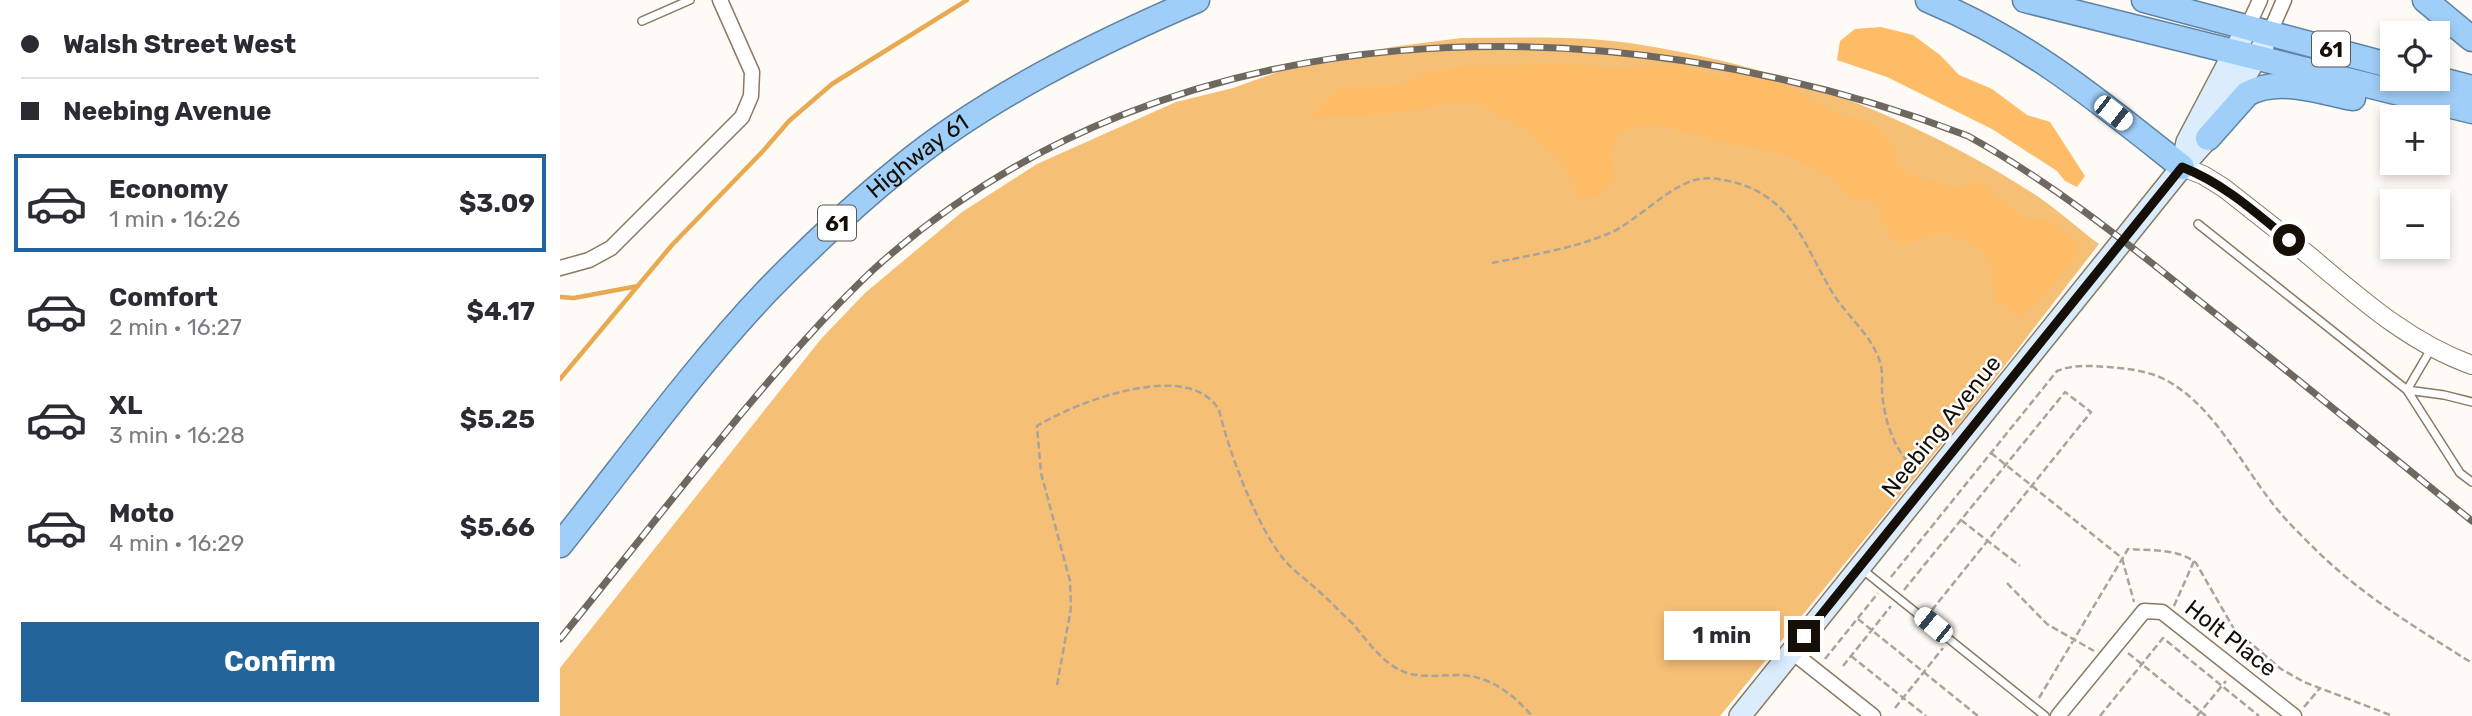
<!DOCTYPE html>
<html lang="en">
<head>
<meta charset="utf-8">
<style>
  :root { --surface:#fff; --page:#f2f2f3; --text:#2b2b33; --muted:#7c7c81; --line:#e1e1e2; --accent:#23659a }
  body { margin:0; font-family:Rubik,sans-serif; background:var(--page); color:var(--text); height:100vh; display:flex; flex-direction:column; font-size:26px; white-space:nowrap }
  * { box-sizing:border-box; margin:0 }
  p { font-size:23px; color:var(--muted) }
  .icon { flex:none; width:38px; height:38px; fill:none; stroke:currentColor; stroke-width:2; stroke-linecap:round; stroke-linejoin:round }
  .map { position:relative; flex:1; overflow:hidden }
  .sheet { display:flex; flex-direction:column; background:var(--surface); width:560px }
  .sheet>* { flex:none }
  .guide { display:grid; align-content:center; height:154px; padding:0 21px; background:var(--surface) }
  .buttons { position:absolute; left:1820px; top:21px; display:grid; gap:14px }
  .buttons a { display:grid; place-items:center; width:70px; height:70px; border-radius:0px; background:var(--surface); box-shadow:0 4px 10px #0003; font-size:35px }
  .end { position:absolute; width:32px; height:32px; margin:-16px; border:9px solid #150f07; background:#fff; box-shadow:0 0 0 4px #fff }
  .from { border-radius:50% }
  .bubble { position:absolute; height:49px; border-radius:0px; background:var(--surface); box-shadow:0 4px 10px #0003; font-size:23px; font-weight:700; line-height:49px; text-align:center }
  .car { position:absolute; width:21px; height:42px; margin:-21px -10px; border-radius:9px; box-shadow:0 0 5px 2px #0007; background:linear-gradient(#fff 24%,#345 0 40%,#fff 0 76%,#345 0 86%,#fff 0) }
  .guide b { display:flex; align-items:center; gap:24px; height:66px; font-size:26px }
  .guide b+b { border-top:2px solid var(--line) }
  .guide i { width:18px; height:18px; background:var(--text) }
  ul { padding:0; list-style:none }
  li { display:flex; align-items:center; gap:21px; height:98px; margin:0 14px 10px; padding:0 7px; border:4px solid transparent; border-radius:0px }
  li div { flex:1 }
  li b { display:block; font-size:26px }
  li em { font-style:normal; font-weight:700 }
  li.on { border-color:var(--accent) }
  li>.icon { width:63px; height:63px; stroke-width:1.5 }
  .primary-button { display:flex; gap:14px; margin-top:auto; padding:14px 21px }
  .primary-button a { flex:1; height:80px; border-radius:0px; background:var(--accent); color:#fff; font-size:28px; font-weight:700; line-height:80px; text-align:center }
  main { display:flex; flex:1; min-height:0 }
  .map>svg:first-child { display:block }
</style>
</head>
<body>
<main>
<section class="sheet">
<div class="guide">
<b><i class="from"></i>Walsh Street West</b>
<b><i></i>Neebing Avenue</b>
</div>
<ul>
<li class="on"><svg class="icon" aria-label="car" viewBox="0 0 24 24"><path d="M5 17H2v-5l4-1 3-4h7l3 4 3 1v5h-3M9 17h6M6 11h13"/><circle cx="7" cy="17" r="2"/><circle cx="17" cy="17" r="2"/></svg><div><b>Economy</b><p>1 min · 16:26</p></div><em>$3.09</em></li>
<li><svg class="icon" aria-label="car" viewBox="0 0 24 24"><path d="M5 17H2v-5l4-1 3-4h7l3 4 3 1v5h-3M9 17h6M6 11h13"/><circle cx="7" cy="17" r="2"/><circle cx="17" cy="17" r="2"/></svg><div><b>Comfort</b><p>2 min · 16:27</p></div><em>$4.17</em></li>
<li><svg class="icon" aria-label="car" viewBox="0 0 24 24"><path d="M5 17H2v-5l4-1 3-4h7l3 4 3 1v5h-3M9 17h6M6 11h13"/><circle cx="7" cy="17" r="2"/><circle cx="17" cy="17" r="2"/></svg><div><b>XL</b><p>3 min · 16:28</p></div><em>$5.25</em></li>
<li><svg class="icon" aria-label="car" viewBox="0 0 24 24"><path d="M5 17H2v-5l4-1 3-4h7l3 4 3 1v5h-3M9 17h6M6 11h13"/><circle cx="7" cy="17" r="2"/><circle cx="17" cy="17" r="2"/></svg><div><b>Moto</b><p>4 min · 16:29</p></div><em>$5.66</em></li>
</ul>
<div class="primary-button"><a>Confirm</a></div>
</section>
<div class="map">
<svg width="1912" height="716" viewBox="0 0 1912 716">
  <rect width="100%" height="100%" fill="#fefaf5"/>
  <path fill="#f6bf76" d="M901,38C961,38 1022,35 1082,45C1221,67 1352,116 1471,192C1495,207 1516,227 1539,244L1412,408L1160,716H0V668L172,451L261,339L305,293L402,212L477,164L616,102L673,88L734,66L832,47Z"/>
  <path fill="#fdbc65" d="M1321,27L1353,35L1380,55L1399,75L1432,89L1467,115L1490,122L1525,176L1517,187L1505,181L1497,171L1432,129L1327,77L1277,60L1280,41L1295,29Z
    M1006,64L1050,68L1116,67L1166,78L1175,68C1212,77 1245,99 1281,114C1292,118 1308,120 1317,127C1332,139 1337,152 1340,169C1360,180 1376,180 1397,189L1418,180L1459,214L1475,220L1492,221L1518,244L1517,257L1462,317L1434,300C1436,273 1430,249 1402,239C1395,237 1387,232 1381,233C1359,236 1359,246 1334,241L1322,221L1316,203L1287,195L1274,178L1231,157L1204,149L1170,144L1104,126H1077L1057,134L1050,157L1054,178C1044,192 1038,201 1019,196L1002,163L970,133L923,105L893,102L869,108L819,115L749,117L777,89L841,85L869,72L915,66Z"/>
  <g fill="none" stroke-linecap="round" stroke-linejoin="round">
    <path stroke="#e8a950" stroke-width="4.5" d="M0,297L14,298L78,286
      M0,379L112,245L203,151L229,121L272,84L407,0"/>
    <defs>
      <path id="service" d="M82,21L130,0
        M1638,224L1847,390L1900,473L1912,482
        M1871,349L1847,390L1884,395L1912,402
        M1303,570L1485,716"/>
      <path id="minor" d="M1688,26L1700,0
        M1710,32L1724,0
        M0,268L29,260L51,248L182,117L191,96L192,72L160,0
        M1231,651L1313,716
        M1498,716L1584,611L1602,612L1734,716"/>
      <path id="tertiary" d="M1622,167L1643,175L1664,188C1693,211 1723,234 1752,258C1802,300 1850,343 1912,365"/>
      <path id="secondary" d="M1622,165L1627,142L1688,26
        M1180,716L1622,167L1648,138L1703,46"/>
      <g id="trunk">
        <path d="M1368,0C1467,41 1539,101 1622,167"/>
        <path d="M1465,0L1912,111"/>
        <path d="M1584,0L1832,66"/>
        <path d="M1865,0L1912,39"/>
        <path d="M1878,79L1912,88"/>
        <path d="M1648,138L1687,94C1718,76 1761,92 1793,98"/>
        <path id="s1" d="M0,545C68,460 132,370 207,291C249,248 292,207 339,169C425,98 535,44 637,0"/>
      </g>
    </defs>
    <use href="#service" stroke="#8a7963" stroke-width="10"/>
    <use href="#minor" stroke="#8a7963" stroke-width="17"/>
    <use href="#tertiary" stroke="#8a7963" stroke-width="20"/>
    <use href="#secondary" stroke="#8a7963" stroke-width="24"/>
    <use href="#trunk" stroke="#5f83a3" stroke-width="27"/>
    <path stroke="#a8a39d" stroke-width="2.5" stroke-dasharray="7 3.5" stroke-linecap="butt" d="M932,263C971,255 1012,249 1050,233C1077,221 1113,182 1140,179C1152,177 1165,180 1177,183C1235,200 1245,249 1274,295C1288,317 1310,334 1319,359C1323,369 1322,381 1322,391C1324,420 1334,452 1357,471
      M1431,453L1562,558L1574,602
      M1401,520L1460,566
      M1331,577L1497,371C1515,364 1530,366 1549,367C1570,369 1592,371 1611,383C1656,410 1681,464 1713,504C1726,521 1742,536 1757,551C1803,596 1858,629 1912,663
      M1447,583L1487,624L1534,651
      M1344,590L1505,392L1531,412L1372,610
      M1614,606L1634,561
      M1298,619L1418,716
      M1568,653L1646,716
      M1291,656L1366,716
      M1265,659L1318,593
      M1283,666L1331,606
      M497,685L511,608L510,581L481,473L477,426C516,402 629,358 659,410C670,455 696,525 725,561C733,570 744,578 753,586C767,598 779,611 792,623C808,641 823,665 847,673C865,678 882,675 900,675C930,676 953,694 972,716
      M1479,698L1568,549C1591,551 1618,548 1636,563L1674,629L1721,669L1744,682L1833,716
      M1744,707L1760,688
      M1335,708L1383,648
      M1540,716L1603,638L1699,716
      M1637,716L1666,681"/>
    <use href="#service" stroke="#fff" stroke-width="7"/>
    <use href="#minor" stroke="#fff" stroke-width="14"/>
    <use href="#tertiary" stroke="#fff" stroke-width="18"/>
    <use href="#secondary" stroke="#dbedfd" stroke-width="21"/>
    <use href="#trunk" stroke="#9fcef8" stroke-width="24"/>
    <defs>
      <path id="rail" d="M0,639C61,564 120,488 181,414C223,364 266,314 314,269C612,0 1053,0 1408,136C1489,181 1561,238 1633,296C1727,370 1819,446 1912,521"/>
    </defs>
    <use href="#rail" stroke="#6e6861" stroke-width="7"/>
    <use href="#rail" stroke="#fff" stroke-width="4.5" stroke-dasharray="13" stroke-linecap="butt"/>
  </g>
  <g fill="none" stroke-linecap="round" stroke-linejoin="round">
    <path stroke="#150f07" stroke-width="9" d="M1244,636L1622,167C1663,183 1695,212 1729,240"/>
  </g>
  <g text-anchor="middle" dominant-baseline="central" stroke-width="5" stroke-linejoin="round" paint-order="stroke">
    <g fill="#fff" stroke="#5b5751" stroke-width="2">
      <rect x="1752" y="31.5" width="38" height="35" rx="5"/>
      <rect x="258" y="205.5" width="38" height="35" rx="5"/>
    </g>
    <g font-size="21" font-weight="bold" fill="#150f07">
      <text x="1771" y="49">61</text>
      <text x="277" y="223">61</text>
    </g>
    <g font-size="23" fill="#150f07" stroke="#fff">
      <text stroke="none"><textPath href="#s1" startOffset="530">Highway 61</textPath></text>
      <text transform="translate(1381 426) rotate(-51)">Neebing Avenue</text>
      <text transform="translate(1671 638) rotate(38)">Holt Place</text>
    </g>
  </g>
</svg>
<div class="buttons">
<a><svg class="icon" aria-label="locate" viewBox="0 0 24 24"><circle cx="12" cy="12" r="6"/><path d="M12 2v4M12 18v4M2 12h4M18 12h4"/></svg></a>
<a>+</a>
<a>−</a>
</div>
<i class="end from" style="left:1729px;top:240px"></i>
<i class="end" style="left:1244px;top:636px"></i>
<div class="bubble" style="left:1104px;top:611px;width:116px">1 min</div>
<i class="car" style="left:1553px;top:113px;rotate:128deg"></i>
<i class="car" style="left:1373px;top:625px;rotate:309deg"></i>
</div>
</main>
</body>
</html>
